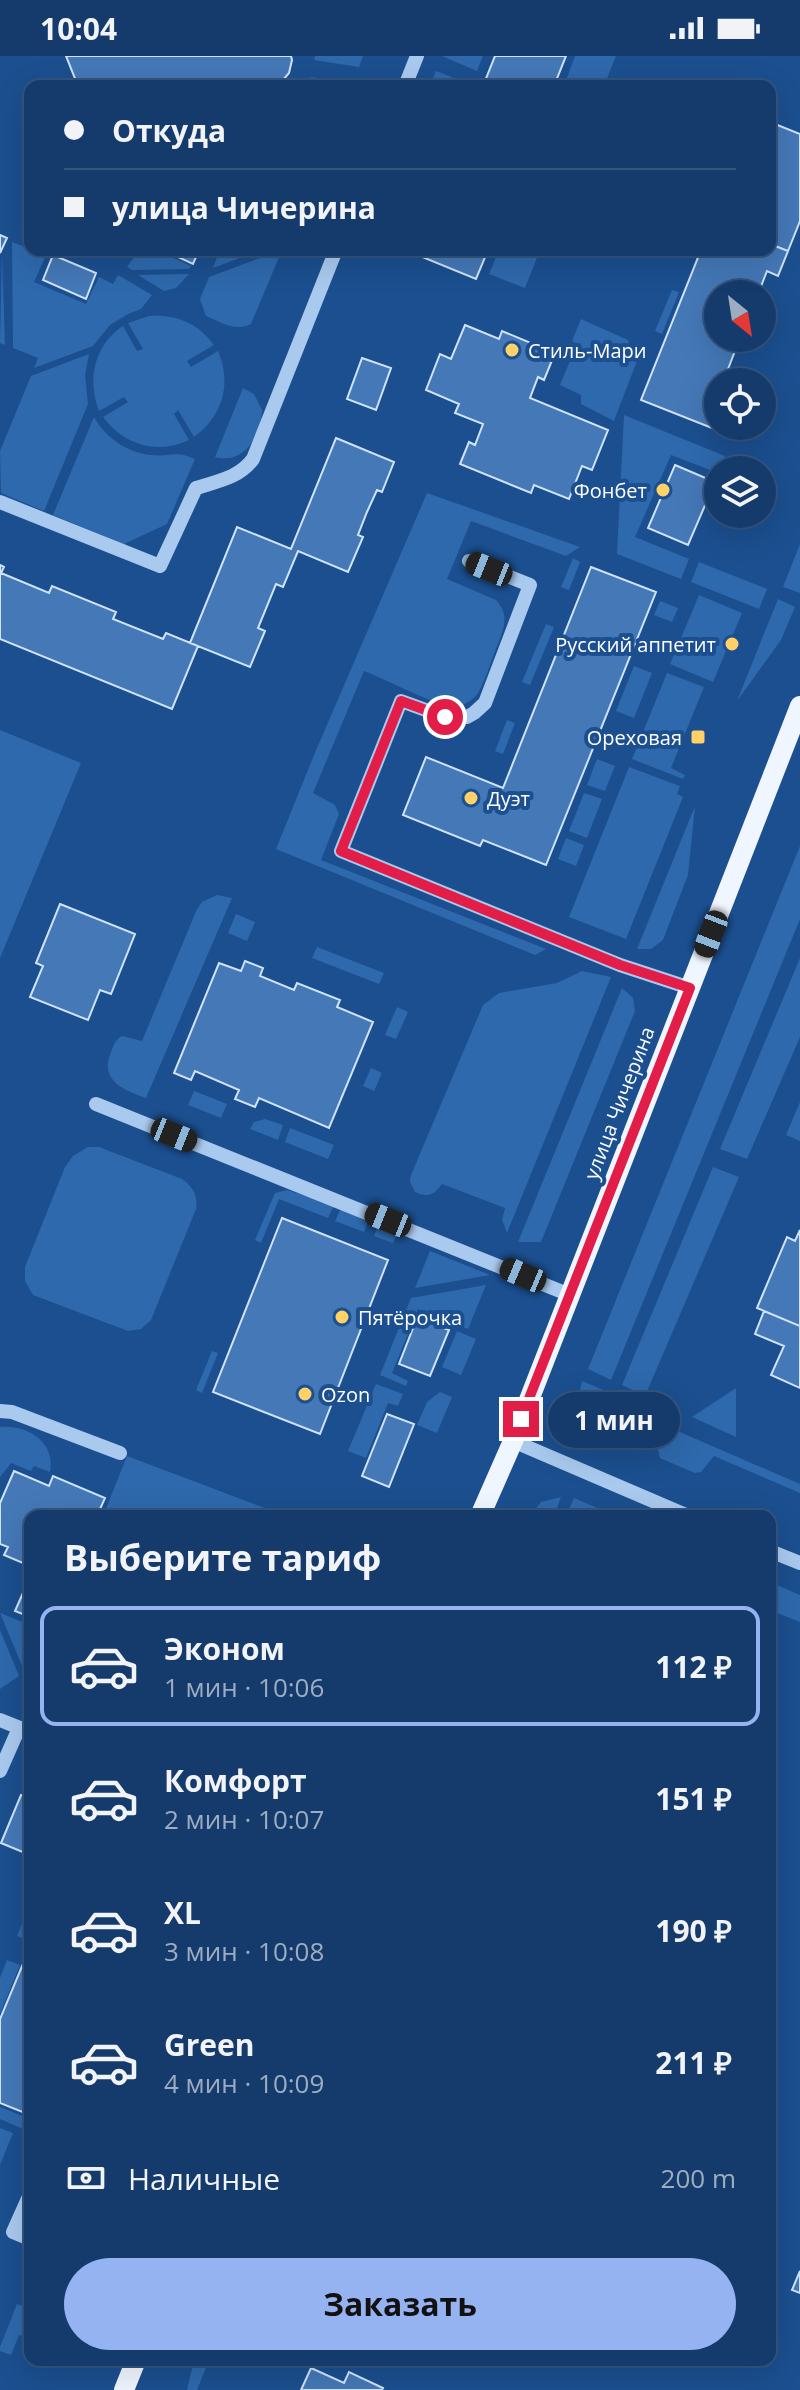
<!DOCTYPE html>
<html lang="ru">
<head>
<meta charset="utf-8">
<style>
  :root { --surface:#143b6b; --page:#1d4271; --text:#f1f3f6; --muted:#9dadc1; --line:#33557e; --accent:#95b2f1 }
  body { margin:0; font-family:"Open Sans",sans-serif; background:var(--page); color:var(--text); height:100vh; display:flex; flex-direction:column; font-size:30px; white-space:nowrap }
  * { box-sizing:border-box; margin:0 }
  p { font-size:26px; color:var(--muted) }
  .icon { flex:none; width:44px; height:44px; fill:none; stroke:currentColor; stroke-width:2; stroke-linecap:round; stroke-linejoin:round }
  .map { position:relative; flex:1; overflow:hidden }
  .sheet { position:absolute; left:24px; top:1454px; width:752px; height:856px; display:flex; flex-direction:column; background:var(--surface); border-radius:16px; box-shadow:0 8px 32px #0002,0 0 0 2px var(--line) }
  .sheet>* { flex:none }
  .guide { position:absolute; left:24px; top:24px; width:752px; height:176px; border-radius:16px; box-shadow:0 8px 32px #0002,0 0 0 2px var(--line); display:grid; align-content:center; height:176px; padding:0 40px; background:var(--surface) }
  .needle { width:52px; rotate:150deg }
  .fabs { position:absolute; left:704px; top:224px; display:grid; gap:16px }
  .fabs a { display:grid; place-items:center; width:72px; height:72px; border-radius:50%; background:var(--surface); box-shadow:0 8px 32px #0002,0 0 0 2px var(--line); font-size:40px }
  .end { position:absolute; width:36px; height:36px; margin:-18px; border:10px solid #e11d48; background:#fff; box-shadow:0 0 0 4px #fff }
  .from { border-radius:50% }
  .bubble { position:absolute; height:56px; border-radius:28px; background:var(--surface); box-shadow:0 8px 32px #0002,0 0 0 2px var(--line); font-size:26px; font-weight:700; line-height:56px; text-align:center }
  .car { position:absolute; width:24px; height:48px; margin:-24px -12px; border-radius:10px; box-shadow:0 0 6px 2px #0007; background:linear-gradient(#222 24%,#8ab4d8 0 40%,#222 0 76%,#8ab4d8 0 86%,#222 0) }
  .guide b { display:flex; align-items:center; gap:28px; height:76px; font-size:30px }
  .guide b+b { border-top:2px solid var(--line) }
  .guide i { width:20px; height:20px; background:var(--text) }
  ul { padding:0; list-style:none }
  li { display:flex; align-items:center; gap:24px; height:120px; margin:0 16px 12px; padding:0 24px; border:4px solid transparent; border-radius:16px }
  li div { flex:1 }
  li b { display:block; font-size:30px }
  li em { font-style:normal; font-weight:700 }
  li.current { border-color:var(--accent) }
  li>.icon { width:72px; height:72px; stroke-width:1.5 }
  h2 { padding:0 40px; font-size:36px; line-height:96px }
  .pay { display:flex; align-items:center; gap:20px; height:88px; padding:0 40px; font-size:30px }
  .pay p { margin-inline-start:auto }
  .action { display:flex; gap:16px; margin-top:auto; padding:16px 40px }
  .action a { flex:1; height:92px; border-radius:48px; background:var(--accent); color:#111; font-size:32px; font-weight:700; line-height:92px; text-align:center }
  .status { display:flex; justify-content:space-between; align-items:center; height:56px; padding:0 40px; background:var(--surface); direction:ltr }
  .status svg { height:22px; fill:currentColor }
  .map>svg:first-child { display:block }
</style>
</head>
<body>
<div class="status"><b>10:04</b><svg viewBox="0 0 49 12"><path d="M0 12V9h3v3zM5 12V6h3v6zM10 12V3h3v9zM15 12V0h3v12zM26 1h20v11H26zM47 4h2v5h-2z"/></svg></div>
<div class="map">
<svg width="800" height="2334" viewBox="0 0 800 2334">
  <rect width="100%" height="100%" fill="#1b4f8f"/>
  <path fill="#2e69ad" d="M315,0H363L359,11L314,4Z
    M442,0H483L477,15Z
    M575,0H616L604,30H564Z
    M436,15L472,29V30H430Z
    M311,21L352,28L351,30H308Z
    M12,186L46,199L34,226L86,248L99,221L113,228L118,219L152,239L141,253L128,258L110,269L93,290L34,312L38,302L13,292Z
    M139,194H156L191,210L189,213L132,214L127,211Z
    M220,194H261L213,212Z
    M282,194L251,268C235,276 221,266 206,260L200,243L209,221Z
    M499,194H540L525,232L489,218Z
    M2,198L5,289L0,287Z
    M189,218L176,232L164,235L138,219Z
    M672,234L679,236L662,278L655,275Z
    M149,260C176,258 198,267 214,289L187,305L191,311L218,295C232,327 223,360 194,381L178,354L174,358L189,384C157,399 124,389 103,361L128,346L124,341L99,355C87,324 94,289 123,270L137,295L143,293L128,267Z
    M581,263L628,284L637,305L614,365L581,348V339L560,329L577,288L572,285Z
    M89,298L85,319L88,348L44,455L1,437L0,395L31,320Z
    M243,332L254,338L262,354C261,380 244,409 215,401Z
    M624,359L725,400L718,417L671,399L635,481L689,503L681,523L617,498Z
    M94,361C105,381 127,397 151,399C172,401 175,394 195,403L167,468L124,488L53,459Z
    M427,437L580,491L566,500L471,465L447,523L496,544C510,559 504,573 497,590C491,605 486,623 478,637C474,643 465,649 458,650C439,653 384,622 364,615L313,737L335,749L339,758L321,804L546,893L535,899L276,793L314,699Z
    M800,488V537L783,531Z
    M573,502L580,506L569,534L561,531Z
    M699,506L767,533L759,553L691,526Z
    M699,539L742,557L713,626L670,608Z
    M778,543L795,551L781,584L737,645Z
    M660,545L678,552L672,566L654,559Z
    M546,568L554,571L530,629L522,626Z
    M634,610L652,617L634,662L616,655Z
    M667,617L704,631L671,712L685,719L683,723L632,703Z
    M507,664L515,667L503,698L495,695Z
    M0,674L81,707L0,902Z
    M597,703L615,710L605,735L587,729Z
    M629,711L680,730L677,738L683,741L626,883L569,861Z
    M584,737L602,743L587,782L569,775Z
    M695,750L688,819L663,884L651,893H637Z
    M566,782L584,789L576,810L558,803Z
    M800,790V863L611,1324L588,1313Z
    M217,839L232,842L146,1042C123,1034 99,1024 111,996C114,988 115,984 122,980L142,985L197,853L202,846Z
    M236,858L255,866L247,885L228,877Z
    M317,891L384,917L379,928L312,902Z
    M800,902V981L747,1103L720,1093Z
    M582,915L611,921L507,1177L502,1164L505,1152L442,1128C434,1139 428,1142 415,1136L410,1126L411,1119L483,949L499,937L557,927Z
    M622,932L633,942L635,955L541,1186H518Z
    M397,951L408,956L396,983L385,979Z
    M371,1012L382,1017L374,1035L363,1030Z
    M194,1035L227,1048L221,1062L188,1049Z
    M800,1046V1085L786,1079Z
    M265,1063L283,1069L278,1084L250,1073L254,1066Z
    M290,1072L334,1089L328,1103L285,1086Z
    M88,1091H99L182,1123C193,1131 198,1139 196,1153L151,1264L141,1273L128,1275L33,1239L25,1225V1211L65,1111L73,1100Z
    M713,1111L739,1121L645,1340L622,1329Z
    M287,1134L334,1149L328,1162L279,1143L261,1187L255,1184L275,1137Z
    M341,1152L369,1163L364,1176L335,1165Z
    M379,1167L399,1175L393,1187L374,1180Z
    M430,1195L490,1219L415,1232Z
    M486,1229L468,1273L418,1253L392,1317L408,1325L406,1330L380,1319L411,1242Z
    M457,1275L476,1283L461,1319L442,1311Z
    M212,1295L218,1297L202,1337L196,1334Z
    M582,1325L606,1335L590,1374C578,1358 577,1344 582,1325Z
    M376,1328L403,1338L398,1350L388,1347L366,1402L348,1395Z
    M736,1332V1381L692,1361Z
    M440,1336L452,1341L437,1377L417,1369L427,1346Z
    M616,1348L638,1357C630,1372 618,1385 600,1385Z
    M666,1370L800,1428V1437L714,1400L701,1416L695,1417L660,1402L657,1389Z
    M0,1371C27,1368 56,1386 50,1416L34,1410L31,1415L11,1407L0,1421Z
    M127,1400L286,1460H103Z
    M561,1441L554,1460H530L541,1446Z
    M574,1442L616,1460H566Z
    M770,1526L800,1539V1566L770,1554Z
    M0,1557L30,1569V1625L28,1624Z
    M0,1574L19,1620L0,1633Z
    M30,1848V1885L17,1880Z
    M7,1904L20,1909L0,1958V1922Z
    M0,2051L30,2063V2076L0,2063Z
    M0,2072L13,2077L0,2109Z
    M17,2248L30,2253V2265L24,2280L19,2279L11,2299L0,2295V2291Z
    M194,2304H209L197,2334H187Z"/>
  <path fill="#4478b7" stroke="#cfe3fa" stroke-width="2" d="M66,0H291L292,4L289,17L278,30H78Z
    M495,0H566L554,30H483Z
    M770,66L800,78V165L788,195L770,188Z
    M0,179L7,182L0,197Z
    M770,188L788,195L778,220L767,215L758,238H718V282H740L723,326H718L715,344L718,346L717,374L641,344L701,194H770Z
    M163,194H199L193,208Z
    M417,194H488L476,223L415,198Z
    M53,199L96,217L86,243L43,224Z
    M465,269L499,283L502,275L555,297L544,324L538,321L530,342L608,374L592,414L582,410L569,443L534,429L531,437L460,408L469,386L475,389L483,368L455,357L459,348L426,334L440,298L451,303Z
    M362,302L391,312L376,354L347,343Z
    M336,382L394,406L382,436L377,434L367,456L358,479L363,481L348,516L298,495L283,531L276,528L258,572L265,575L250,611L190,587L237,471L291,493Z
    M675,409L715,426L688,489L648,472Z
    M0,509L4,511L1,517L49,537L52,530L116,556L113,563L163,583L166,577L198,590L172,653L0,583Z
    M591,511L656,536L546,809L483,784L480,790L403,759L426,701L503,732Z
    M60,848L135,878L111,938L100,934L88,964L30,941L43,910L36,907Z
    M245,905L263,912L260,920L294,934L297,927L340,944L337,951L373,966L329,1072L259,1042L255,1051L235,1043L239,1034L195,1015L191,1024L174,1017L219,907L241,915Z
    M282,1162L388,1204L320,1378L213,1336Z
    M800,1174V1270L757,1252L787,1181L795,1185Z
    M764,1255L800,1270V1332L771,1319L784,1290L755,1278Z
    M417,1262L449,1274L430,1320L399,1308Z
    M387,1358L414,1368L389,1431L362,1420Z
    M14,1415L49,1430L53,1420L105,1442L97,1460H30V1510L4,1499L8,1491L0,1488V1447Z
    M30,1521V1561L15,1555Z
    M21,1739L30,1742V1799L1,1787Z
    M30,1891V2059L0,2047V1963Z
    M800,2215V2237L792,2234Z
    M311,2312L344,2327L349,2316L383,2332L382,2334H301Z"/>
  <g fill="none" stroke-linecap="round" stroke-linejoin="round">
    <path stroke="#a9c9ee" stroke-width="14" d="M405,30L417,0
      M0,446L160,510L196,432C218,425 239,422 253,403L336,194
      M469,505L530,529L485,647L474,657L467,661H445L401,645L341,795L620,909L690,932
      M96,1048L570,1239
      M0,1355L12,1356L120,1397
      M513,1385L688,1460
      M770,1495L800,1507
      M0,1664L30,1676
      M0,1715L19,1672
      M30,2138L13,2176L30,2183"/>
    <path stroke="#f0f6ff" stroke-width="20" d="M480,1460L513,1385L800,650
      M124,2334L136,2304"/>
  </g>
  <g fill="none" stroke-linecap="round" stroke-linejoin="round">
    <path stroke="#e11d48" stroke-width="10" d="M445,661L401,645L341,795L620,909L690,932L521,1363"/>
  </g>
  <g fill="#ffd166" stroke="#1b4f8f" stroke-width="3">
    <circle cx="512" cy="294" r="8"/>
    <circle cx="663" cy="434" r="8"/>
    <circle cx="732" cy="588" r="8"/>
    <rect x="690" y="673" width="16" height="16" rx="4"/>
    <circle cx="471" cy="742" r="8"/>
    <circle cx="342" cy="1261" r="8"/>
    <circle cx="305" cy="1338" r="8"/>
  </g>
  <g text-anchor="middle" dominant-baseline="central" stroke-width="8" stroke-linejoin="round" paint-order="stroke">
    <g font-size="20" fill="#fff" stroke="#1b4f8f" text-anchor="start">
      <text x="528" y="294">Стиль-Мари</text>
      <text x="647" y="434" text-anchor="end">Фонбет</text>
      <text x="716" y="588" text-anchor="end">Русский аппетит</text>
      <text x="682" y="681" text-anchor="end">Ореховая</text>
      <text x="487" y="742">Дуэт</text>
      <text x="358" y="1261">Пятёрочка</text>
      <text x="321" y="1338">Ozon</text>
    </g>
    <g font-size="20" fill="#fff" stroke="#1b4f8f">
      <text transform="translate(619 1047) rotate(-69)">улица Чичерина</text>
    </g>
  </g>
</svg>
<div class="fabs">
<a><svg class="needle" viewBox="-14 -14 28 28"><path d="M0-13l5 13h-10z" fill="#e53935"/><path d="M0 13l5-13h-10z" fill="#9dadc1"/></svg></a>
<a><svg class="icon" aria-label="locate" viewBox="0 0 24 24"><circle cx="12" cy="12" r="6"/><path d="M12 2v4M12 18v4M2 12h4M18 12h4"/></svg></a>
<a><svg class="icon" aria-label="layers" viewBox="0 0 24 24"><path d="M12 4l9 5-9 5-9-5zM3 14l9 5 9-5"/></svg></a>
</div>
<i class="end from" style="left:445px;top:661px"></i>
<i class="end" style="left:521px;top:1363px"></i>
<div class="bubble" style="left:548px;top:1336px;width:132px">1 мин</div>
<i class="car" style="left:489px;top:513px;rotate:292deg"></i>
<i class="car" style="left:711px;top:878px;rotate:201deg"></i>
<i class="car" style="left:174px;top:1079px;rotate:112deg"></i>
<i class="car" style="left:388px;top:1164px;rotate:292deg"></i>
<i class="car" style="left:523px;top:1219px;rotate:293deg"></i>
<div class="guide">
<b><i class="from"></i>Откуда</b>
<b><i></i>улица Чичерина</b>
</div>
<section class="sheet">
<h2>Выберите тариф</h2>
<ul>
<li class="current"><svg class="icon" aria-label="car" viewBox="0 0 24 24"><path d="M5 17H2v-5l4-1 3-4h7l3 4 3 1v5h-3M9 17h6M6 11h13"/><circle cx="7" cy="17" r="2"/><circle cx="17" cy="17" r="2"/></svg><div><b>Эконом</b><p>1 мин · 10:06</p></div><em>112 ₽</em></li>
<li><svg class="icon" aria-label="car" viewBox="0 0 24 24"><path d="M5 17H2v-5l4-1 3-4h7l3 4 3 1v5h-3M9 17h6M6 11h13"/><circle cx="7" cy="17" r="2"/><circle cx="17" cy="17" r="2"/></svg><div><b>Комфорт</b><p>2 мин · 10:07</p></div><em>151 ₽</em></li>
<li><svg class="icon" aria-label="car" viewBox="0 0 24 24"><path d="M5 17H2v-5l4-1 3-4h7l3 4 3 1v5h-3M9 17h6M6 11h13"/><circle cx="7" cy="17" r="2"/><circle cx="17" cy="17" r="2"/></svg><div><b>XL</b><p>3 мин · 10:08</p></div><em>190 ₽</em></li>
<li><svg class="icon" aria-label="car" viewBox="0 0 24 24"><path d="M5 17H2v-5l4-1 3-4h7l3 4 3 1v5h-3M9 17h6M6 11h13"/><circle cx="7" cy="17" r="2"/><circle cx="17" cy="17" r="2"/></svg><div><b>Green</b><p>4 мин · 10:09</p></div><em>211 ₽</em></li>
</ul>
<div class="pay"><svg class="icon" aria-label="cash" viewBox="0 0 24 24"><path d="M3 7h18v10H3z"/><circle cx="12" cy="12" r="2"/></svg>Наличные<p>200 m</p></div>
<div class="action"><a>Заказать</a></div>
</section>
</div>
</body>
</html>
